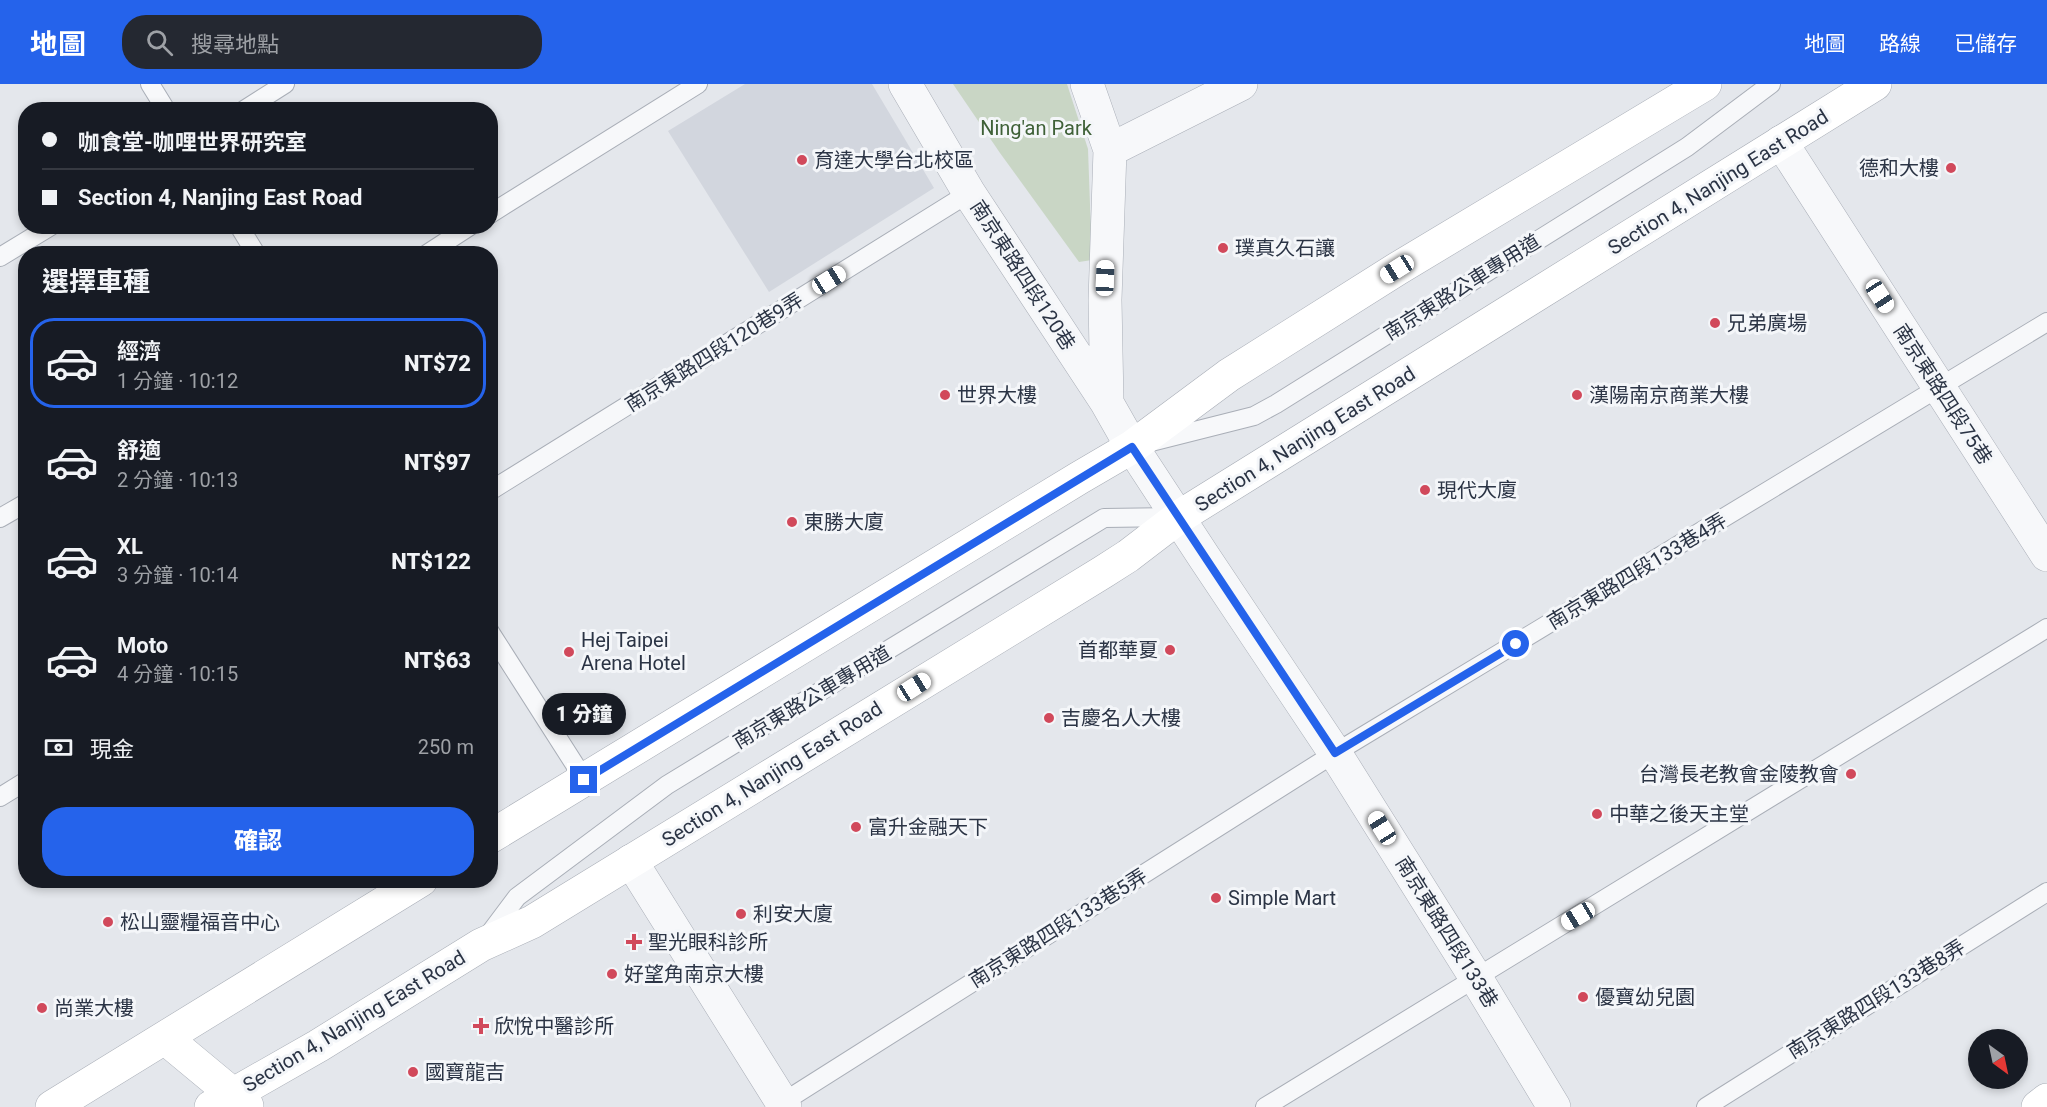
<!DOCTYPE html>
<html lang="zh-TW">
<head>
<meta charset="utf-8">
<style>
  :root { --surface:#171b24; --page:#242831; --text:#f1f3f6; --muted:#9ea1a6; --line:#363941; --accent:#2563eb }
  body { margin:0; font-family:Roboto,"Noto Sans TC",sans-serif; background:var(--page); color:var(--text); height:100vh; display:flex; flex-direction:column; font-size:22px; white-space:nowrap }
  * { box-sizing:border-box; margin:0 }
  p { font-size:20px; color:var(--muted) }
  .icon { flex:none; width:33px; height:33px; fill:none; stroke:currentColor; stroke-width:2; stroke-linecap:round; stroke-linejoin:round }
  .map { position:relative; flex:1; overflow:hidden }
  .drawer { position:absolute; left:18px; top:162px; width:480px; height:642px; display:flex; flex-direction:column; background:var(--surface); border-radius:24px; box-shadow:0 3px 9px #0003 }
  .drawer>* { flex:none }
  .hud { position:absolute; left:18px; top:18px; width:480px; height:132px; border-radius:24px; box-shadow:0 3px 9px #0003; display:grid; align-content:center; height:132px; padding:0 24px; background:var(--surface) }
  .needle { width:39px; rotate:147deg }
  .tools { position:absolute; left:1968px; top:945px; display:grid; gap:12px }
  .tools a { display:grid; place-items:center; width:60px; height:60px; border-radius:50%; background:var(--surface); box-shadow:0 3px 9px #0003; font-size:30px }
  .end { position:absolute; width:27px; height:27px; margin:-14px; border:8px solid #2563eb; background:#fff; box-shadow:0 0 0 3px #fff }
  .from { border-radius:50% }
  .bubble { position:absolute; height:42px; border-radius:21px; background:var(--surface); box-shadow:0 3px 9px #0003; font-size:20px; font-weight:800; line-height:42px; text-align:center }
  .car { position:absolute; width:18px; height:36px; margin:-18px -9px; border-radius:8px; box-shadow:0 0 4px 2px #0007; background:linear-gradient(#fff 24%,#345 0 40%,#fff 0 76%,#345 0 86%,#fff 0) }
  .hud b { display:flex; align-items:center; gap:21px; height:57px; font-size:22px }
  .hud b+b { border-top:2px solid var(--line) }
  .hud i { width:15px; height:15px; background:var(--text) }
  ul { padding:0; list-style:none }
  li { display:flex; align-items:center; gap:18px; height:90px; margin:0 12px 9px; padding:0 12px; border:3px solid transparent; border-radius:24px }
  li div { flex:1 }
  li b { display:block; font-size:22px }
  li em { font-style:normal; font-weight:800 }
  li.on { border-color:var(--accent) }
  li>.icon { width:54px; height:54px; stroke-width:1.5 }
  h2 { padding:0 24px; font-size:27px; line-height:72px }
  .pay { display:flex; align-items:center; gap:15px; height:66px; padding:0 24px; font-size:22px }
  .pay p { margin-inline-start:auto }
  .primary-button { display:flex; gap:12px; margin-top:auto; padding:12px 24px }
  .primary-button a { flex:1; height:69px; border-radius:24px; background:var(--accent); color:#fff; font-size:24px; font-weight:800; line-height:69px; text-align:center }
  header { display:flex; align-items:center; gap:36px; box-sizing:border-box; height:84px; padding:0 30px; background:var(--accent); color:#fff }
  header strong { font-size:28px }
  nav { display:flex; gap:33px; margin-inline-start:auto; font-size:21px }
  .search { width:420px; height:54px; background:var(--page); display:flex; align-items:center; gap:15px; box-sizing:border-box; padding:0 21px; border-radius:24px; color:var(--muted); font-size:22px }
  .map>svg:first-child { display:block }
</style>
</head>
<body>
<header>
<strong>地圖</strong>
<div class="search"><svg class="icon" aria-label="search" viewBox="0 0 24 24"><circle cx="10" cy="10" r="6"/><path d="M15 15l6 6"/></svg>搜尋地點</div>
<nav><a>地圖</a><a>路線</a><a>已儲存</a></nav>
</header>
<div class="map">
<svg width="2047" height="1023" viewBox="0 0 2047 1023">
  <rect width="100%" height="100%" fill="#e4e7ec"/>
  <path fill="#d2d6de" d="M745,0H872L934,104L769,208L668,47Z"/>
  <path fill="#c9d6c5" d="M953,0H1067L1088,65L1092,176L1079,178L1000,69Z"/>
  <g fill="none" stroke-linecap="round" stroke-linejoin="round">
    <defs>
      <path id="lane" d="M150,0L166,26
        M244,26L285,0
        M490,130L698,0
        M239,142L256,170
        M427,170L470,142
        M0,173L51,142
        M1151,358L1254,332L1276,320L1687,63L1771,0
        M490,407L969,109
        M0,434L26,419
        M490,548L584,695
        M0,713L26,697
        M487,853L517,813L667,701L1104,434L1176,433
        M777,1022L1335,669L2047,238
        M1265,1023L2047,544
        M1706,1023L2047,808"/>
      <path id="street" d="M905,0L969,109L1107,319L1132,363L1204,473L1335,669L1476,894L1554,1023
        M1087,0L1110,66L1105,216L1107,319
        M1781,58L2047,471
        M1110,66L1241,0
        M631,777L785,1023"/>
      <path id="secondary" d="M490,753L1079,394L1132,363L1229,291L1397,185L1705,0
        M165,954L247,1022
        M52,1023L421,796
        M211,1023L318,962L481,861L532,838L1103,488L1128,472L1179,433L1875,0
        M2038,1023L2047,1016"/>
    </defs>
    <use href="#lane" stroke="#a9aeb7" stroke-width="20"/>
    <use href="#street" stroke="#a9aeb7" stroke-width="34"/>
    <use href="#secondary" stroke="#a9aeb7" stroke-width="34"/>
    <use href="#lane" stroke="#f7f8fa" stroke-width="18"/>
    <use href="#street" stroke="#f7f8fa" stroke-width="33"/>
    <use href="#secondary" stroke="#fff" stroke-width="33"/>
  </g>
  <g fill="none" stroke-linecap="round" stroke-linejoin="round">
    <path stroke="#2563eb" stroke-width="8" d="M584,696L1132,363L1335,669L1516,560"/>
  </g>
  <g fill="#d1495b" stroke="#f4f6f9" stroke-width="2">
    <circle cx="802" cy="76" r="6"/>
    <circle cx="1951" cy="84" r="6"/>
    <circle cx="1223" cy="164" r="6"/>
    <circle cx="1715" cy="239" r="6"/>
    <circle cx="945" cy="311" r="6"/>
    <circle cx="1577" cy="311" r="6"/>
    <circle cx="1425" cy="406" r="6"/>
    <circle cx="792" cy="438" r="6"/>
    <circle cx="1170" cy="566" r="6"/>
    <circle cx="569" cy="568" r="6"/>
    <circle cx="1049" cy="634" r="6"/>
    <circle cx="1851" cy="690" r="6"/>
    <circle cx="1597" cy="730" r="6"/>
    <circle cx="856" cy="743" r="6"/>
    <circle cx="1216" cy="814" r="6"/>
    <circle cx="741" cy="830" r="6"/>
    <circle cx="108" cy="838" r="6"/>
    <path d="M631 849h6v6h6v6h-6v6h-6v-6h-6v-6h6z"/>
    <circle cx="612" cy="890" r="6"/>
    <circle cx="1583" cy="913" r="6"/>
    <circle cx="42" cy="924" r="6"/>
    <path d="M478 933h6v6h6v6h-6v6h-6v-6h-6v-6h6z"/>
    <circle cx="413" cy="988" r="6"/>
  </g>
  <g text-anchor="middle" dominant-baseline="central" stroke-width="6" stroke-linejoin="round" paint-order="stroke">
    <g font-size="20" fill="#3f6138" stroke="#f4f6f9">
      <text x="1036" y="44">Ning'an Park</text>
    </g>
    <g font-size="20" fill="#2b3445" stroke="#f4f6f9" text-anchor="start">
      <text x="814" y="76">育達大學台北校區</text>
      <text x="1939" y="84" text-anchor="end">德和大樓</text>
      <text x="1235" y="164">璞真久石讓</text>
      <text x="1727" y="239">兄弟廣場</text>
      <text x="957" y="311">世界大樓</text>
      <text x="1589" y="311">漢陽南京商業大樓</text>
      <text x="1437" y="406">現代大廈</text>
      <text x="804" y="438">東勝大廈</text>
      <text x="581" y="556">Hej Taipei<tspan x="581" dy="23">Arena Hotel</tspan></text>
      <text x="1158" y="566" text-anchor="end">首都華夏</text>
      <text x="1061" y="634">吉慶名人大樓</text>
      <text x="1839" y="690" text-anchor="end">台灣長老教會金陵教會</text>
      <text x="1609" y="730">中華之後天主堂</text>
      <text x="868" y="743">富升金融天下</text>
      <text x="1228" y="814">Simple Mart</text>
      <text x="753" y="830">利安大廈</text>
      <text x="120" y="838">松山靈糧福音中心</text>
      <text x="648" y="858">聖光眼科診所</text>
      <text x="624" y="890">好望角南京大樓</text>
      <text x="1595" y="913">優寶幼兒園</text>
      <text x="54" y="924">尚業大樓</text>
      <text x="494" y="942">欣悅中醫診所</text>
      <text x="425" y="988">國寶龍吉</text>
    </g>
    <g font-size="20" fill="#2b3445" stroke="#f4f6f9">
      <text transform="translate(1718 98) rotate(-32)">Section 4, Nanjing East Road</text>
      <text transform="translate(1023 191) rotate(57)">南京東路四段120巷</text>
      <text transform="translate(1462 203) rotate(-32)">南京東路公車專用道</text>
      <text transform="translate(714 268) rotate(-32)">南京東路四段120巷9弄</text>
      <text transform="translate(1943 310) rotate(57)">南京東路四段75巷</text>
      <text transform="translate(1305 355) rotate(-32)">Section 4, Nanjing East Road</text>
      <text transform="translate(1637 487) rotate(-31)">南京東路四段133巷4弄</text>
      <text transform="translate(812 613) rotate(-31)">南京東路公車專用道</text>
      <text transform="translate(772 690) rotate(-32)">Section 4, Nanjing East Road</text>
      <text transform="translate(1058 844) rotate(-32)">南京東路四段133巷5弄</text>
      <text transform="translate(1447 848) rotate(58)">南京東路四段133巷</text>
      <text transform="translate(1876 915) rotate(-32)">南京東路四段133巷8弄</text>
      <text transform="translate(354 937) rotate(-31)">Section 4, Nanjing East Road</text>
    </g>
  </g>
</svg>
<div class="tools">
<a><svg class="needle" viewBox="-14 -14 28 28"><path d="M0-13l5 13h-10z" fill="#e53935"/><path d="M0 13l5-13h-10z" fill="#9ea1a6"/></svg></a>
</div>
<i class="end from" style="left:1516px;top:560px"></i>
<i class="end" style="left:584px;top:696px"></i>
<div class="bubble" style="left:542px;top:609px;width:84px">1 分鐘</div>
<i class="car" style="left:1397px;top:185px;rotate:238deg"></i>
<i class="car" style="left:1105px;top:194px;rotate:2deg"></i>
<i class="car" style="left:829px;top:196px;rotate:58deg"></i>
<i class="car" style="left:1880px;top:212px;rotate:147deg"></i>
<i class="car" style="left:914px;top:603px;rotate:58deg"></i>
<i class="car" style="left:1382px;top:744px;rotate:328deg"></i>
<i class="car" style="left:1578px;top:832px;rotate:239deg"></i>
<div class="hud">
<b><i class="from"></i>咖食堂-咖哩世界研究室</b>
<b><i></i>Section 4, Nanjing East Road</b>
</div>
<section class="drawer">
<h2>選擇車種</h2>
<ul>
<li class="on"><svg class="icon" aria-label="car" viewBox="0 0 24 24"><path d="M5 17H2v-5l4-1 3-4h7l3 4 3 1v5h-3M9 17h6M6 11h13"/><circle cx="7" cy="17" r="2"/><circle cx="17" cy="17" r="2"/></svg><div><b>經濟</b><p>1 分鐘 · 10:12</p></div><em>NT$72</em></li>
<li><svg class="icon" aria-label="car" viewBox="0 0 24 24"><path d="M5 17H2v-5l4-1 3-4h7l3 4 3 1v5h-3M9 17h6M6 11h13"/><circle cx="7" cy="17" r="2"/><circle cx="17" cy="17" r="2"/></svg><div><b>舒適</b><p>2 分鐘 · 10:13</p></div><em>NT$97</em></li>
<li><svg class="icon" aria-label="car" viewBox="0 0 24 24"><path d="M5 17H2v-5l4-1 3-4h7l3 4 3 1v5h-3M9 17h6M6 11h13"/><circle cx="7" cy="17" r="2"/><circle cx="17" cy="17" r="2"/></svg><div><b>XL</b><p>3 分鐘 · 10:14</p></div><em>NT$122</em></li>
<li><svg class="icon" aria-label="car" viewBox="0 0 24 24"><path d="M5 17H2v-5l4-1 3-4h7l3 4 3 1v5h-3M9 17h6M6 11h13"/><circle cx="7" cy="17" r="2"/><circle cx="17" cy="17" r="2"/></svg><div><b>Moto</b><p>4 分鐘 · 10:15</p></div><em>NT$63</em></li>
</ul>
<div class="pay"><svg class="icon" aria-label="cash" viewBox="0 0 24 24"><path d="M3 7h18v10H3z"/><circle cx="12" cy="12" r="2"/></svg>現金<p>250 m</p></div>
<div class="primary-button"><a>確認</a></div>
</section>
</div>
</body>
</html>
